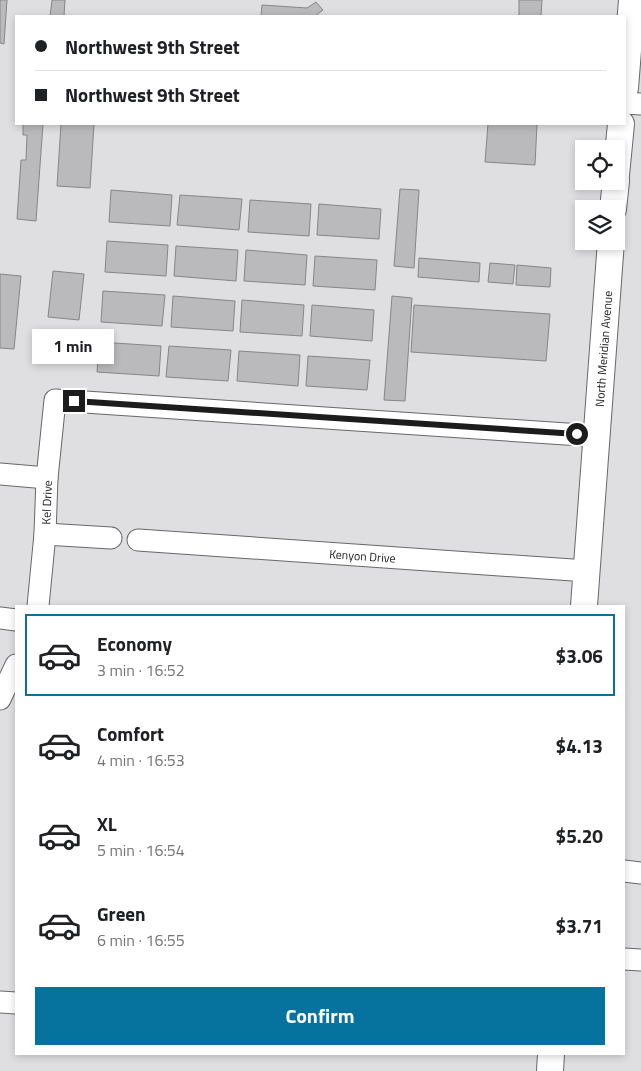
<!DOCTYPE html>
<html lang="en">
<head>
<meta charset="utf-8">
<style>
  :root { --surface:#fff; --page:#f6f6f6; --text:#202124; --muted:#757577; --line:#e0e0e0; --accent:#06729e }
  body { margin:0; font-family:"Titillium Web",sans-serif; background:var(--page); color:var(--text); height:100vh; display:flex; flex-direction:column; font-size:19px; white-space:nowrap }
  * { box-sizing:border-box; margin:0 }
  p { font-size:16px; color:var(--muted) }
  .icon { flex:none; width:28px; height:28px; fill:none; stroke:currentColor; stroke-width:2; stroke-linecap:round; stroke-linejoin:round }
  .map { position:relative; flex:1; overflow:hidden }
  .panel { position:absolute; left:15px; top:605px; width:610px; height:450px; display:flex; flex-direction:column; background:var(--surface); border-radius:0px; box-shadow:0 2px 8px #0003 }
  .panel>* { flex:none }
  .hud { position:absolute; left:15px; top:15px; width:611px; height:110px; border-radius:0px; box-shadow:0 2px 8px #0003; display:grid; align-content:center; height:110px; padding:0 20px; background:var(--surface) }
  .buttons { position:absolute; left:575px; top:140px; display:grid; gap:10px }
  .buttons a { display:grid; place-items:center; width:50px; height:50px; border-radius:0px; background:var(--surface); box-shadow:0 2px 8px #0003; font-size:25px }
  .end { position:absolute; width:22px; height:22px; margin:-11px; border:6px solid #1c1c1d; background:#fff; box-shadow:0 0 0 2px #fff }
  .from { border-radius:50% }
  .bubble { position:absolute; height:35px; border-radius:0px; background:var(--surface); box-shadow:0 2px 8px #0003; font-size:16px; font-weight:700; line-height:35px; text-align:center }
  .hud b { display:flex; align-items:center; gap:18px; height:48px; font-size:19px }
  .hud b+b { border-top:1px solid var(--line) }
  .hud i { width:12px; height:12px; background:var(--text) }
  ul { padding:9px 0 0; list-style:none }
  li { display:flex; align-items:center; gap:15px; height:82px; margin:0 10px 8px; padding:0 10px; border:2px solid transparent; border-radius:0px }
  li div { flex:1 }
  li b { display:block; font-size:19px }
  li em { font-style:normal; font-weight:700 }
  li.active { border-color:var(--accent) }
  li>.icon { width:45px; height:45px; stroke-width:1.5 }
  .button { display:flex; gap:10px; margin-top:auto; padding:10px 20px }
  .button a { flex:1; height:58px; border-radius:0px; background:var(--accent); color:#fff; font-size:20px; font-weight:700; line-height:58px; text-align:center }
  .map>svg:first-child { display:block }
</style>
</head>
<body>
<div class="map">
<svg width="641" height="1071" viewBox="0 0 641 1071">
  <rect width="100%" height="100%" fill="#dfdee1"/>
  <path fill="#bab9bc" stroke="#868588" d="M0,0H7L4,44L0,43Z
    M52,0H65L64,16H50Z
    M519,0H542L541,16H519Z
    M316,2L323,10L315,16H261L262,5L307,8Z
    M23,124H43L36,221L17,219L21,160H26L27,135H23Z
    M61,124H94L90,188L57,186Z
    M488,124H537L535,165L485,162Z
    M400,189L419,190L414,268L394,266Z
    M111,190L172,195L170,226L109,222Z
    M180,195L242,199L239,230L177,225Z
    M250,200L311,204L309,236L248,232Z
    M319,204L381,209L379,239L317,235Z
    M107,241L168,245L166,276L105,272Z
    M176,246L238,250L236,281L174,276Z
    M246,250L307,255L305,285L244,281Z
    M315,256L377,260L375,290L313,286Z
    M419,258L480,263L479,282L418,277Z
    M490,263L515,265L513,284L488,282Z
    M517,265L551,268L550,287L516,285Z
    M53,271L84,274L79,320L48,317Z
    M0,274L21,276L14,349L0,348Z
    M103,291L165,295L162,326L101,322Z
    M173,296L235,301L233,331L171,327Z
    M392,296L412,298L405,401L384,400Z
    M242,300L304,305L302,336L240,332Z
    M312,305L374,310L372,341L310,336Z
    M414,305L550,314L546,361L411,352Z
    M99,342L161,346L159,376L97,372Z
    M169,346L231,350L228,381L166,377Z
    M239,351L300,355L298,386L237,381Z
    M308,356L370,360L367,390L306,386Z"/>
  <g fill="none" stroke-linecap="round" stroke-linejoin="round">
    <defs>
      <g id="minor">
        <path d="M625,103L641,104"/>
        <path d="M0,474L47,478"/>
        <path d="M45,534L111,538"/>
        <path id="s1" d="M138,540L587,571"/>
        <path id="s2" d="M38,606L45,534L47,478L55,400L596,436"/>
        <path d="M0,618L16,620"/>
        <path d="M0,699L16,665"/>
        <path d="M624,871L641,873"/>
        <path d="M624,959L641,960"/>
        <path d="M0,1002L16,1003"/>
      </g>
      <g id="major">
        <path d="M625,88L632,0"/>
        <path d="M616,175L621,124"/>
        <path d="M613,209L616,181"/>
        <path id="s3" d="M584,606L611,241"/>
        <path d="M550,1071L551,1054"/>
      </g>
    </defs>
    <use href="#minor" stroke="#68676a" stroke-width="23"/>
    <use href="#major" stroke="#68676a" stroke-width="28"/>
    <use href="#minor" stroke="#fff" stroke-width="21"/>
    <use href="#major" stroke="#fff" stroke-width="26"/>
  </g>
  <g fill="none" stroke-linecap="round" stroke-linejoin="round">
    <path stroke="#1c1c1d" stroke-width="6" d="M74,401L577,434"/>
  </g>
  <g text-anchor="middle" dominant-baseline="central" stroke-width="4.5" stroke-linejoin="round" paint-order="stroke">
    <g font-size="12" fill="#1c1c1d" stroke="#fff">
      <text stroke="none"><textPath href="#s3" startOffset="258">North Meridian Avenue</textPath></text>
      <text stroke="none"><textPath href="#s2" startOffset="104">Kel Drive</textPath></text>
      <text stroke="none"><textPath href="#s1" startOffset="225">Kenyon Drive</textPath></text>
    </g>
  </g>
</svg>
<div class="buttons">
<a><svg class="icon" aria-label="locate" viewBox="0 0 24 24"><circle cx="12" cy="12" r="6"/><path d="M12 2v4M12 18v4M2 12h4M18 12h4"/></svg></a>
<a><svg class="icon" aria-label="layers" viewBox="0 0 24 24"><path d="M12 4l9 5-9 5-9-5zM3 14l9 5 9-5"/></svg></a>
</div>
<i class="end from" style="left:577px;top:434px"></i>
<i class="end" style="left:74px;top:401px"></i>
<div class="bubble" style="left:32px;top:329px;width:82px">1 min</div>
<div class="hud">
<b><i class="from"></i>Northwest 9th Street</b>
<b><i></i>Northwest 9th Street</b>
</div>
<section class="panel">
<ul>
<li class="active"><svg class="icon" aria-label="car" viewBox="0 0 24 24"><path d="M5 17H2v-5l4-1 3-4h7l3 4 3 1v5h-3M9 17h6M6 11h13"/><circle cx="7" cy="17" r="2"/><circle cx="17" cy="17" r="2"/></svg><div><b>Economy</b><p>3 min · 16:52</p></div><em>$3.06</em></li>
<li><svg class="icon" aria-label="car" viewBox="0 0 24 24"><path d="M5 17H2v-5l4-1 3-4h7l3 4 3 1v5h-3M9 17h6M6 11h13"/><circle cx="7" cy="17" r="2"/><circle cx="17" cy="17" r="2"/></svg><div><b>Comfort</b><p>4 min · 16:53</p></div><em>$4.13</em></li>
<li><svg class="icon" aria-label="car" viewBox="0 0 24 24"><path d="M5 17H2v-5l4-1 3-4h7l3 4 3 1v5h-3M9 17h6M6 11h13"/><circle cx="7" cy="17" r="2"/><circle cx="17" cy="17" r="2"/></svg><div><b>XL</b><p>5 min · 16:54</p></div><em>$5.20</em></li>
<li><svg class="icon" aria-label="car" viewBox="0 0 24 24"><path d="M5 17H2v-5l4-1 3-4h7l3 4 3 1v5h-3M9 17h6M6 11h13"/><circle cx="7" cy="17" r="2"/><circle cx="17" cy="17" r="2"/></svg><div><b>Green</b><p>6 min · 16:55</p></div><em>$3.71</em></li>
</ul>
<div class="button"><a>Confirm</a></div>
</section>
</div>
</body>
</html>
